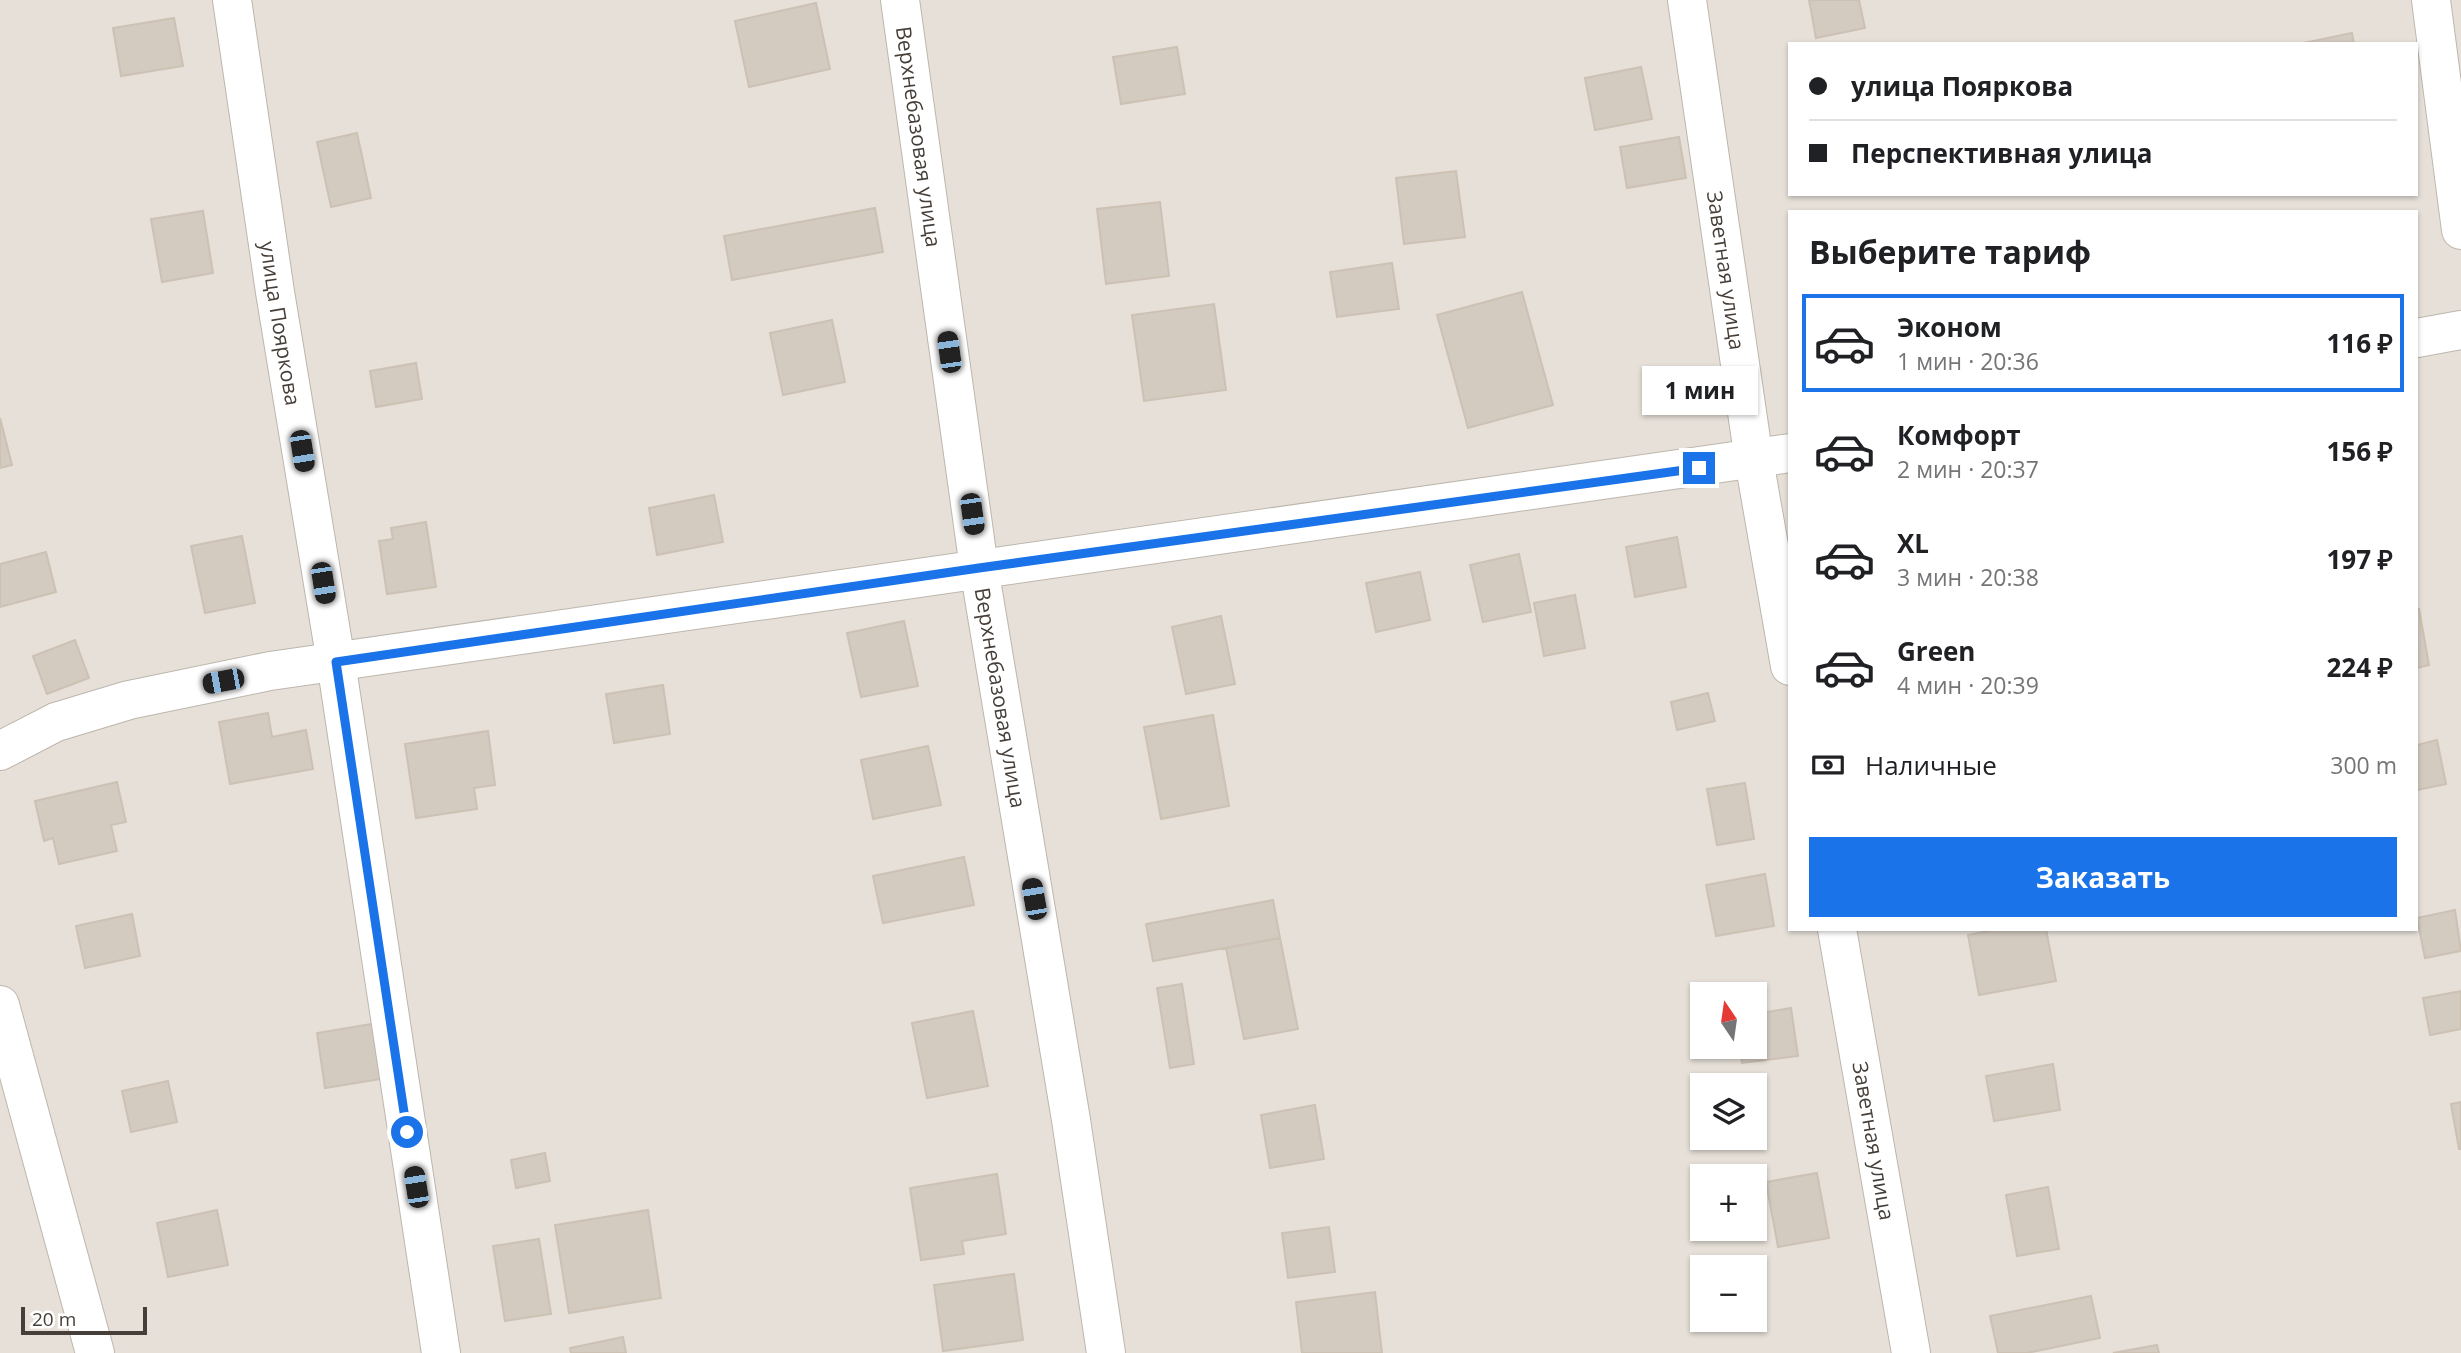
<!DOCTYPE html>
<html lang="ru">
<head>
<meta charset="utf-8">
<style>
  :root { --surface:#fff; --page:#f2f2f2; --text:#202124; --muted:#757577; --line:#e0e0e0; --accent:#1a73e8 }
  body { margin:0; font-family:"Open Sans",sans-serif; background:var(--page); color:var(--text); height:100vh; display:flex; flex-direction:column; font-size:26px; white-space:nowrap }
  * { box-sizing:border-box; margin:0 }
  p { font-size:23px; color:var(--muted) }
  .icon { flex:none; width:38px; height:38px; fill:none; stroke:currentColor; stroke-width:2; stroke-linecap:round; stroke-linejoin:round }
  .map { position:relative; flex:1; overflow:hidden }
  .panel { position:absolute; left:1788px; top:210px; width:630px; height:721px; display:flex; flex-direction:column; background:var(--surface); border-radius:0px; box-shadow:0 2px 5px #0004 }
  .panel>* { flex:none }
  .guide { position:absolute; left:1788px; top:42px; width:630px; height:154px; border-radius:0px; box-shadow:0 2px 5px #0004; display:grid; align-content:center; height:154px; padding:0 21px; background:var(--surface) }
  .needle { width:46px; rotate:347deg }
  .fabs { position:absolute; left:1690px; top:982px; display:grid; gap:14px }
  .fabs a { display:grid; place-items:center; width:77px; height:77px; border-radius:0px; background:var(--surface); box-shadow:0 2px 5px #0004; font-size:35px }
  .scale { position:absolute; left:21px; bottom:18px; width:126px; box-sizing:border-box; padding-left:7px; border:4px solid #463f39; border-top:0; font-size:19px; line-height:24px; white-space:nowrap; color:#463f39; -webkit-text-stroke:5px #fff; paint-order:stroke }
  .end { position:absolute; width:32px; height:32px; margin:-16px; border:9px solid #1a73e8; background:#fff; box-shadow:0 0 0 4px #fff }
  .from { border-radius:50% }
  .bubble { position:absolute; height:49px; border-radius:0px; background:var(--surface); box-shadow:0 2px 5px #0004; font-size:23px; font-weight:700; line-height:49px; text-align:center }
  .car { position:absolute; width:21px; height:42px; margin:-21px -10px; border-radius:9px; box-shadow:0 0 5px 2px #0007; background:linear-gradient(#222 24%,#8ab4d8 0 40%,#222 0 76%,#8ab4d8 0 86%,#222 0) }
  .guide b { display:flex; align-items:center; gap:24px; height:66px; font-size:26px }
  .guide b+b { border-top:2px solid var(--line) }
  .guide i { width:18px; height:18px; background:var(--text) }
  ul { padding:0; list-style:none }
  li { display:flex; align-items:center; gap:21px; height:98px; margin:0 14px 10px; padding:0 7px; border:4px solid transparent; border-radius:0px }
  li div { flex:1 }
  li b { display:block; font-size:26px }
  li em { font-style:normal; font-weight:700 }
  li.active { border-color:var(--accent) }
  li>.icon { width:63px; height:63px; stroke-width:1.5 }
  h2 { padding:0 21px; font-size:32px; line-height:84px }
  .pay { display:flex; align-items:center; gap:18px; height:77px; padding:0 21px; font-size:26px }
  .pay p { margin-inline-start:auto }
  .button { display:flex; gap:14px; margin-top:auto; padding:14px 21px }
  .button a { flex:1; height:80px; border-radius:0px; background:var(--accent); color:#fff; font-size:28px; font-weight:700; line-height:80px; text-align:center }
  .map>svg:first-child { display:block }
</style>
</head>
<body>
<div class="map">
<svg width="2461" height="1353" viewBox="0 0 2461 1353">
  <rect width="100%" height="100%" fill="#f3efea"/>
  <path fill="#e6e0d8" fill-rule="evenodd" d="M0,0H2461V1353H0ZM1790,44H2417V194H1790ZM1790,212H2417V929H1790ZM1703,994H1755V1046H1703ZM1703,1085H1755V1138H1703ZM1703,1176H1755V1228H1703ZM1703,1267H1755V1320H1703Z"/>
  <path fill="#d3cac0" stroke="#cdc1b4" stroke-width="2" d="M1809,0H1859L1865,28L1816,38Z
    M816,3L830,69L749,87L735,21Z
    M174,18L183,66L121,76L113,28Z
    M2352,33L2354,44H2299Z
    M1177,47L1185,94L1121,104L1113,57Z
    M1641,67L1652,119L1595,130L1585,78Z
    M357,133L371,198L331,207L317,142Z
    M1679,137L1686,178L1627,188L1620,147Z
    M1456,171L1465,237L1404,244L1396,178Z
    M1160,202L1169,276L1106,284L1097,209Z
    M875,208L883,252L732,280L724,236Z
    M203,211L213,273L162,282L151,219Z
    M1392,263L1399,309L1337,317L1330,272Z
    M1522,292L1553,405L1468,428L1437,315Z
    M1214,304L1226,390L1144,401L1132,315Z
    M832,320L845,382L783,395L770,333Z
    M416,363L422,399L376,407L370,371Z
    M0,418L12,465L0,468Z
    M714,495L723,542L657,555L649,508Z
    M426,522L436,587L387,594L379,541L393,539L391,528Z
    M242,536L255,603L205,613L191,546Z
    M1677,537L1686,587L1635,597L1626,547Z
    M46,552L56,592L0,607V564Z
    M1519,554L1531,612L1483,622L1470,565Z
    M1420,572L1430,620L1376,632L1366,583Z
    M1575,595L1585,648L1544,656L1534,603Z
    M2417,609H2419L2429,665L2417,668Z
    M1221,616L1235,684L1186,694L1172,627Z
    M904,621L918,686L861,697L847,633Z
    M75,640L89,678L47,694L33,656Z
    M663,685L670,734L614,743L606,694Z
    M1708,693L1715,721L1677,730L1671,702Z
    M268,713L272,737L306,730L313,769L230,784L219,722Z
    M1213,715L1229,806L1161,819L1144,727Z
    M488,731L495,785L474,788L477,809L416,818L405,744Z
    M2437,740L2446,784L2417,790V745Z
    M928,746L941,805L873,819L861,760Z
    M117,782L126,822L111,825L117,851L59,864L53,838L44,841L35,801Z
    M1745,783L1754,839L1717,845L1707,789Z
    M964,857L974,905L883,923L873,876Z
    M1765,874L1774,926L1716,936L1706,885Z
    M1273,900L1280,938L1153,961L1146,924Z
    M2455,910L2461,951L2425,958L2417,918Z
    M132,914L140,956L85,968L76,926Z
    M1998,929H2046L2056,981L1979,995L1968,935Z
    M1280,938L1298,1029L1244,1039L1226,948Z
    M1182,984L1194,1064L1170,1068L1157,988Z
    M2461,991V1029L2430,1035L2423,998Z
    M1791,1008L1798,1056L1742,1063L1740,1046H1755V1014Z
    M973,1011L988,1086L927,1098L912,1023Z
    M372,1024L381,1079L325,1088L317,1033Z
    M2053,1064L2060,1110L1994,1121L1986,1076Z
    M168,1081L177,1122L131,1132L122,1091Z
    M2461,1102V1149H2459L2451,1104Z
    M1315,1105L1324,1159L1270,1168L1261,1115Z
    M545,1153L550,1181L516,1188L511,1160Z
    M1817,1173L1829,1238L1778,1247L1766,1182Z
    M997,1174L1006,1234L962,1241L964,1254L921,1260L910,1188Z
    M2048,1187L2059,1249L2017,1256L2006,1195Z
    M217,1210L228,1265L168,1277L157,1223Z
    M648,1210L661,1298L569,1313L555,1225Z
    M1329,1227L1335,1272L1288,1278L1282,1233Z
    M539,1239L551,1314L505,1321L493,1246Z
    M1014,1274L1023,1340L943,1351L934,1285Z
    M1375,1292L1382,1353H1302L1296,1302Z
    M2091,1296L2100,1338L2027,1353H1998L1990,1316Z
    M623,1337L626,1353H571L570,1348Z
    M2157,1345L2159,1353H2113Z"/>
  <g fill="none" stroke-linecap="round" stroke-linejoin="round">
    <defs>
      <g id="street">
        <path id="s1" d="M232,0L275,292L336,662L441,1353"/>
        <path id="s2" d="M900,0L979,568L1071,1120L1106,1353"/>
        <path id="s3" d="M1687,0L1754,460L1790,666"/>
        <path d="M2431,0L2461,230"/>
        <path d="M2417,338L2461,330"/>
        <path d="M0,751L56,722L129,700L270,671L1790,453"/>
        <path id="s4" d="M1837,929L1911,1353"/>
        <path d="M0,1005L95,1353"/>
      </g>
    </defs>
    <use href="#street" stroke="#bdb6ad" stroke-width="40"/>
    <use href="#street" stroke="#fff" stroke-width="38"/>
  </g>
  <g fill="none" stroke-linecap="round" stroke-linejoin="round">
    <path stroke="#1a73e8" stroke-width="9" d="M407,1132L336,662L979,568L1699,468"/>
  </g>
  <g text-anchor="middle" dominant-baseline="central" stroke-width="7" stroke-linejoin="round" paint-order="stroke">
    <g font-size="21" fill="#463f39" stroke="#fff">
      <text stroke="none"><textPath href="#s2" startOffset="138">Верхнебазовая улица</textPath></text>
      <text stroke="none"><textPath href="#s3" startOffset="273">Заветная улица</textPath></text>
      <text stroke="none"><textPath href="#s1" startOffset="327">улица Пояркова</textPath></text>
      <text stroke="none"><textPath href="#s2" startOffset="705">Верхнебазовая улица</textPath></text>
      <text stroke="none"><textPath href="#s4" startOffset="215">Заветная улица</textPath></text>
    </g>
  </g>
</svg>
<div class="fabs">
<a><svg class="needle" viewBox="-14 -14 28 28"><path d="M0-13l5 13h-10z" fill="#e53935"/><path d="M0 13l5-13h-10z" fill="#757577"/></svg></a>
<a><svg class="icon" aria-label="layers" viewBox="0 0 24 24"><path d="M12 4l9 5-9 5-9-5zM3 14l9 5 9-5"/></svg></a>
<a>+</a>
<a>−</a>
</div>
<div class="scale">20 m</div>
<i class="end from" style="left:407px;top:1132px"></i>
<i class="end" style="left:1699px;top:468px"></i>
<div class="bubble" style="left:1642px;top:366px;width:116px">1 мин</div>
<i class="car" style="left:949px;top:352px;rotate:352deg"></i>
<i class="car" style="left:302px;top:451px;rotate:171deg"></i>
<i class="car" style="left:972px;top:514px;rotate:172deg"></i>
<i class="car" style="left:323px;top:583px;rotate:171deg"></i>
<i class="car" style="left:223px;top:681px;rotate:259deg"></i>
<i class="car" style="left:1034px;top:899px;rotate:350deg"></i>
<i class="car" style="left:416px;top:1187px;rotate:351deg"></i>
<div class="guide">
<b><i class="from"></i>улица Пояркова</b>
<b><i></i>Перспективная улица</b>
</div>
<section class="panel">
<h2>Выберите тариф</h2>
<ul>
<li class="active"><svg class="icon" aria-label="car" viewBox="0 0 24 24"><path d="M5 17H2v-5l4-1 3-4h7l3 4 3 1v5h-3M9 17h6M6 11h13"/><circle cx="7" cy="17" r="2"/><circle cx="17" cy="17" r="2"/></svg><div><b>Эконом</b><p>1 мин · 20:36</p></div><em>116 ₽</em></li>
<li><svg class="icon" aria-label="car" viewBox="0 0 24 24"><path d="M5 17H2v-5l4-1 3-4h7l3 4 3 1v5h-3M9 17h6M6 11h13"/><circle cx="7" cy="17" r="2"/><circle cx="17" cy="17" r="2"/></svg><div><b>Комфорт</b><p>2 мин · 20:37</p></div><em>156 ₽</em></li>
<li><svg class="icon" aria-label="car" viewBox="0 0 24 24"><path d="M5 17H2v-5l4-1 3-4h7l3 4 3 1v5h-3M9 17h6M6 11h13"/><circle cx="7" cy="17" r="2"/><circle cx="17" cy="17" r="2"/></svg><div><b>XL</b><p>3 мин · 20:38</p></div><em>197 ₽</em></li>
<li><svg class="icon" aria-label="car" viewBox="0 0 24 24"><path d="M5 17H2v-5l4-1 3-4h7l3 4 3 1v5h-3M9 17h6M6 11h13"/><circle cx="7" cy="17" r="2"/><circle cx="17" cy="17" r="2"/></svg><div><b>Green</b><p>4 мин · 20:39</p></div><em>224 ₽</em></li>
</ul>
<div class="pay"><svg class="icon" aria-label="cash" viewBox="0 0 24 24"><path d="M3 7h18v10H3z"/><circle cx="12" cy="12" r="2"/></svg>Наличные<p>300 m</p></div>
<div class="button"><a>Заказать</a></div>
</section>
</div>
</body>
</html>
